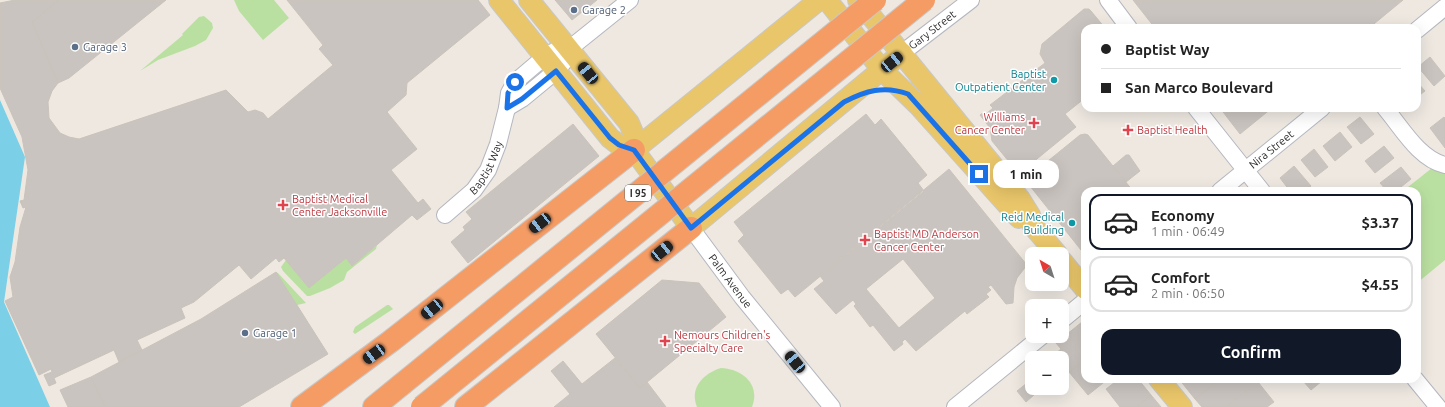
<!DOCTYPE html>
<html lang="en">
<head>
<meta charset="utf-8">
<style>
  :root { --surface:#fff; --page:#f6f6f6; --text:#222; --muted:#767676; --line:#e0e0e0; --accent:#111827 }
  body { margin:0; font-family:Ubuntu,sans-serif; background:var(--page); color:var(--text); height:100vh; display:flex; flex-direction:column; font-size:15px; white-space:nowrap }
  * { box-sizing:border-box; margin:0 }
  p { font-size:13px; color:var(--muted) }
  .icon { flex:none; width:22px; height:22px; fill:none; stroke:currentColor; stroke-width:2; stroke-linecap:round; stroke-linejoin:round }
  .map { position:relative; flex:1; overflow:hidden }
  .drawer { position:absolute; left:1081px; top:187px; width:340px; height:196px; display:flex; flex-direction:column; background:var(--surface); border-radius:12px; box-shadow:0 4px 16px #0002 }
  .drawer>* { flex:none }
  .guide { position:absolute; left:1081px; top:24px; width:340px; height:88px; border-radius:12px; box-shadow:0 4px 16px #0002; display:grid; align-content:center; height:88px; padding:0 20px; background:var(--surface) }
  .needle { width:26px; rotate:321deg }
  .buttons { position:absolute; left:1025px; top:247px; display:grid; gap:8px }
  .buttons a { display:grid; place-items:center; width:44px; height:44px; border-radius:8px; background:var(--surface); box-shadow:0 4px 16px #0002; font-size:20px }
  .end { position:absolute; width:18px; height:18px; margin:-9px; border:5px solid #1a73e8; background:#fff; box-shadow:0 0 0 2px #fff }
  .from { border-radius:50% }
  .bubble { position:absolute; height:28px; border-radius:12px; background:var(--surface); box-shadow:0 4px 16px #0002; font-size:13px; font-weight:700; line-height:28px; text-align:center }
  .car { position:absolute; width:12px; height:24px; margin:-12px -6px; border-radius:5px; box-shadow:0 0 3px 1px #0007; background:linear-gradient(#222 24%,#8ab4d8 0 40%,#222 0 76%,#8ab4d8 0 86%,#222 0) }
  .guide b { display:flex; align-items:center; gap:14px; height:38px; font-size:15px }
  .guide b+b { border-top:1px solid var(--line) }
  .guide i { width:10px; height:10px; background:var(--text) }
  ul { padding:7px 0 0; list-style:none }
  li { display:flex; align-items:center; gap:12px; height:56px; margin:0 8px 6px; padding:0 12px; border:2px solid var(--line); border-radius:12px }
  li div { flex:1 }
  li b { display:block; font-size:15px }
  li em { font-style:normal; font-weight:700 }
  li.active { border-color:var(--accent) }
  li>.icon { width:36px; height:36px; stroke-width:1.5 }
  .button { display:flex; gap:8px; margin-top:auto; padding:8px 20px }
  .button a { flex:1; height:46px; border-radius:12px; background:var(--accent); color:#fff; font-size:16px; font-weight:700; line-height:46px; text-align:center }
  .map>svg:first-child { display:block }
</style>
</head>
<body>
<div class="map">
<svg width="1445" height="407" viewBox="0 0 1445 407">
  <rect width="100%" height="100%" fill="#eee8e1"/>
  <path fill="#bae0a1" d="M234,0H274L289,18L263,40L239,11Z
    M204,16L212,23L213,28L206,40L195,46L158,60L140,71L183,35L182,34L199,17Z
    M1432,168L1445,174V260L1417,283V191H1403Z
    M377,245L376,249L347,272L344,280L330,288L310,296H307L283,271L281,267L286,260L309,288L346,258L352,266Z
    M276,272L278,273L306,303L297,305Z
    M387,305H389L393,309L355,334L353,332L355,327Z
    M721,368C742,369 761,384 752,407H697C689,388 704,373 721,368Z"/>
  <path fill="#7bd0e8" d="M0,100L25,157L4,302L50,407H0Z"/>
  <path fill="#cac4c0" stroke="#c9c3ba" fill-rule="evenodd" d="M15,0H59L32,22L58,83L52,91L48,102L49,118L60,133L69,137L79,139L226,90L248,112L255,110L263,113L268,119L333,65L319,49L323,45L287,0H478L490,15L407,83L406,95L387,112L417,149L391,170L418,203L423,199L431,209L417,220L412,215L352,266L346,258L309,288L284,258L279,262L276,258L251,279L239,265L194,302L181,308L185,318L137,340L142,350L119,362L114,350L54,378L56,383L49,386L44,375L52,372L51,369L39,375L5,301L13,297L10,277L15,262L20,227L26,207L23,208L20,201L24,200L28,170L22,137L0,88V3Z
    M59,0H166L69,78L58,83L32,22Z
    M555,0H597L572,20Z
    M1133,0H1403L1369,28H1155Z
    M1084,9H1089L1091,11L1105,28H1085V98L1065,114L1076,127L1032,163L1028,159L1015,169L992,141L990,128L980,115L984,112L986,114L993,108L990,105L1045,63L1040,54L1042,44Z
    M1430,57L1445,76L1434,86L1418,67Z
    M1417,82L1425,91L1417,97Z
    M1220,108H1272L1240,134Z
    M866,114L875,125L881,119L927,175L918,183L924,191L795,297L788,289L781,294L738,241L744,235L734,222Z
    M1360,117L1374,134L1361,144L1347,127Z
    M1444,117L1445,118V148L1430,128Z
    M573,124L599,156L468,263L451,242L465,230L463,227L472,219L466,212Z
    M1340,132L1352,147L1335,161L1323,146Z
    M1085,134L1088,135L1133,191H1085V255L1026,181L1027,178L1080,135Z
    M1384,146L1394,158L1375,173L1365,161Z
    M1314,149L1328,167L1315,177L1301,160Z
    M1126,155H1129L1140,171L1126,182L1113,166Z
    M1294,166L1311,186L1306,191H1290L1280,178Z
    M1401,167L1411,179L1396,191H1387L1380,183Z
    M949,169L1027,265L1017,278L1014,287L1013,303L1006,304L991,285L988,287L991,290L986,294L989,297L967,314L965,311L916,351L905,339L902,342L903,344L894,351L873,325L870,327L854,306L856,304L853,300L836,314L814,289L824,281L820,276ZM903,259L935,298L899,328L866,289Z
    M276,272L328,354L239,407H105L91,377L201,319Z
    M662,280L699,283L726,317L640,388L596,334Z
    M1082,322L1085,325V360L1069,372L1062,363V358H1058L1055,354L1061,349L1056,343Z
    M615,358L640,388L647,382L666,407H554L570,394L551,371L563,361L582,384Z
    M1085,360V379H1108L1088,395L1069,372Z
    M91,377L105,407H68L60,390Z
    M1032,379V388H1043L1036,395L1035,394L1026,402L1017,391Z
    M1119,379H1138L1151,395L1137,407H1120L1106,389Z
    M1179,379H1220L1195,399Z
    M1220,379H1261L1226,407H1202L1195,399Z
    M1305,379H1320L1322,381L1311,390L1303,381Z
    M1258,382L1274,402L1267,407H1226Z
    M1151,395L1161,407H1137Z"/>
  <g fill="none" stroke-linecap="round" stroke-linejoin="round">
    <defs>
      <g id="minor">
        <path d="M1108,0L1129,28"/>
        <path d="M1417,30L1445,7"/>
        <path id="s1" d="M902,53L971,0"/>
        <path d="M507,108L522,99L556,71L563,63L569,49L630,0"/>
        <path d="M1196,108L1262,191"/>
        <path d="M1385,108C1402,128 1419,159 1445,165"/>
        <path id="s2" d="M1220,191L1322,108"/>
        <path id="s3" d="M445,215L474,190L488,170L498,144L507,108L509,93L515,82L548,54L557,50L569,49"/>
        <path id="s4" d="M691,228L742,297L832,407"/>
        <path d="M1062,320L1085,301"/>
        <path d="M1415,379L1438,407"/>
        <path d="M955,407L1042,336"/>
      </g>
      <path id="major" d="M499,0L610,138L619,145L634,150L691,228L902,53
        M529,0L629,123L634,135V150
        M827,0L882,70L918,105L1019,218
        M858,0L1020,199L1030,215L1033,226L1057,254
        M634,150L819,0
        M1062,261L1085,289
        M1159,379L1182,407"/>
      <path id="highway" d="M302,407L391,341L634,150
        M374,407L401,385
        M466,407L691,228"/>
    </defs>
    <use href="#minor" stroke="#b4b7bf" stroke-width="18"/>
    <use href="#major" stroke="#c8c8c8" stroke-width="22"/>
    <use href="#highway" stroke="#c8c8c8" stroke-width="24"/>
    <use href="#minor" stroke="#fff" stroke-width="16"/>
    <use href="#major" stroke="#e9c66a" stroke-width="20"/>
    <use href="#highway" stroke="#f59c65" stroke-width="22"/>
    <defs>
      <path id="highway-bridge" d="M401,385L875,0
        M422,407L924,0"/>
    </defs>
    <use href="#highway-bridge" stroke="#c8c8c8" stroke-width="24" stroke-linecap="butt"/>
    <use href="#highway-bridge" stroke="#f59c65" stroke-width="22"/>
  </g>
  <g fill="none" stroke-linecap="round" stroke-linejoin="round">
    <path stroke="#1a73e8" stroke-width="5" d="M515,82L508,93L507,108L522,99L556,71L610,138L619,145L634,150L691,228L844,102C865,91 884,85 908,94L979,174"/>
  </g>
  <g fill="#5c6f8a" stroke="#fff" stroke-width="1.5">
    <circle cx="574" cy="10" r="4"/>
    <circle cx="75" cy="47" r="4"/>
    <circle cx="245" cy="333" r="4"/>
  </g>
  <g fill="#0f9aa8" stroke="#fff" stroke-width="1.5">
    <circle cx="1054" cy="80" r="4"/>
    <circle cx="1072" cy="223" r="4"/>
  </g>
  <g fill="#e0444e" stroke="#fff" stroke-width="1.5">
    <path d="M1032 117h4v4h4v4h-4v4h-4v-4h-4v-4h4z"/>
    <path d="M1126 124h4v4h4v4h-4v4h-4v-4h-4v-4h4z"/>
    <path d="M281 199h4v4h4v4h-4v4h-4v-4h-4v-4h4z"/>
    <path d="M863 234h4v4h4v4h-4v4h-4v-4h-4v-4h4z"/>
    <path d="M663 335h4v4h4v4h-4v4h-4v-4h-4v-4h4z"/>
  </g>
  <g text-anchor="middle" dominant-baseline="central" stroke-width="3" stroke-linejoin="round" paint-order="stroke">
    <rect fill="#fff" stroke="#6c6c6c" stroke-width="1" x="625" y="185" width="26" height="16" rx="3"/>
    <g font-size="10" font-weight="bold" fill="#2d2d2d">
      <text x="638" y="193">I 95</text>
    </g>
    <g font-size="11" fill="#4e5e75" stroke="#fff" text-anchor="start">
      <text x="582" y="10">Garage 2</text>
      <text x="83" y="47">Garage 3</text>
      <text x="253" y="333">Garage 1</text>
    </g>
    <g font-size="11" fill="#2d2d2d" stroke="#fff">
      <text stroke="none"><textPath href="#s1" startOffset="38">Gary Street</textPath></text>
      <text stroke="none"><textPath href="#s2" startOffset="66">Nira Street</textPath></text>
      <text stroke="none"><textPath href="#s3" startOffset="64">Baptist Way</textPath></text>
      <text stroke="none"><textPath href="#s4" startOffset="66">Palm Avenue</textPath></text>
    </g>
    <g font-size="11" fill="#0d838f" stroke="#fff" text-anchor="end">
      <text x="1046" y="74">Baptist<tspan x="1046" dy="13">Outpatient Center</tspan></text>
      <text x="1064" y="217">Reid Medical<tspan x="1064" dy="13">Building</tspan></text>
    </g>
    <g font-size="11" fill="#be3a42" stroke="#fff" text-anchor="start">
      <text x="1025" y="117" text-anchor="end">Williams<tspan x="1025" dy="13">Cancer Center</tspan></text>
      <text x="1137" y="130">Baptist Health</text>
      <text x="292" y="199">Baptist Medical<tspan x="292" dy="13">Center Jacksonville</tspan></text>
      <text x="874" y="234">Baptist MD Anderson<tspan x="874" dy="13">Cancer Center</tspan></text>
      <text x="674" y="335">Nemours Children's<tspan x="674" dy="13">Specialty Care</tspan></text>
    </g>
  </g>
</svg>
<div class="buttons">
<a><svg class="needle" viewBox="-14 -14 28 28"><path d="M0-13l5 13h-10z" fill="#e53935"/><path d="M0 13l5-13h-10z" fill="#767676"/></svg></a>
<a>+</a>
<a>−</a>
</div>
<i class="end from" style="left:515px;top:82px"></i>
<i class="end" style="left:979px;top:174px"></i>
<div class="bubble" style="left:993px;top:160px;width:66px">1 min</div>
<i class="car" style="left:892px;top:62px;rotate:51deg"></i>
<i class="car" style="left:588px;top:73px;rotate:321deg"></i>
<i class="car" style="left:540px;top:223px;rotate:232deg"></i>
<i class="car" style="left:662px;top:251px;rotate:51deg"></i>
<i class="car" style="left:432px;top:309px;rotate:231deg"></i>
<i class="car" style="left:374px;top:354px;rotate:234deg"></i>
<i class="car" style="left:795px;top:362px;rotate:321deg"></i>
<div class="guide">
<b><i class="from"></i>Baptist Way</b>
<b><i></i>San Marco Boulevard</b>
</div>
<section class="drawer">
<ul>
<li class="active"><svg class="icon" aria-label="car" viewBox="0 0 24 24"><path d="M5 17H2v-5l4-1 3-4h7l3 4 3 1v5h-3M9 17h6M6 11h13"/><circle cx="7" cy="17" r="2"/><circle cx="17" cy="17" r="2"/></svg><div><b>Economy</b><p>1 min · 06:49</p></div><em>$3.37</em></li>
<li><svg class="icon" aria-label="car" viewBox="0 0 24 24"><path d="M5 17H2v-5l4-1 3-4h7l3 4 3 1v5h-3M9 17h6M6 11h13"/><circle cx="7" cy="17" r="2"/><circle cx="17" cy="17" r="2"/></svg><div><b>Comfort</b><p>2 min · 06:50</p></div><em>$4.55</em></li>
</ul>
<div class="button"><a>Confirm</a></div>
</section>
</div>
</body>
</html>
